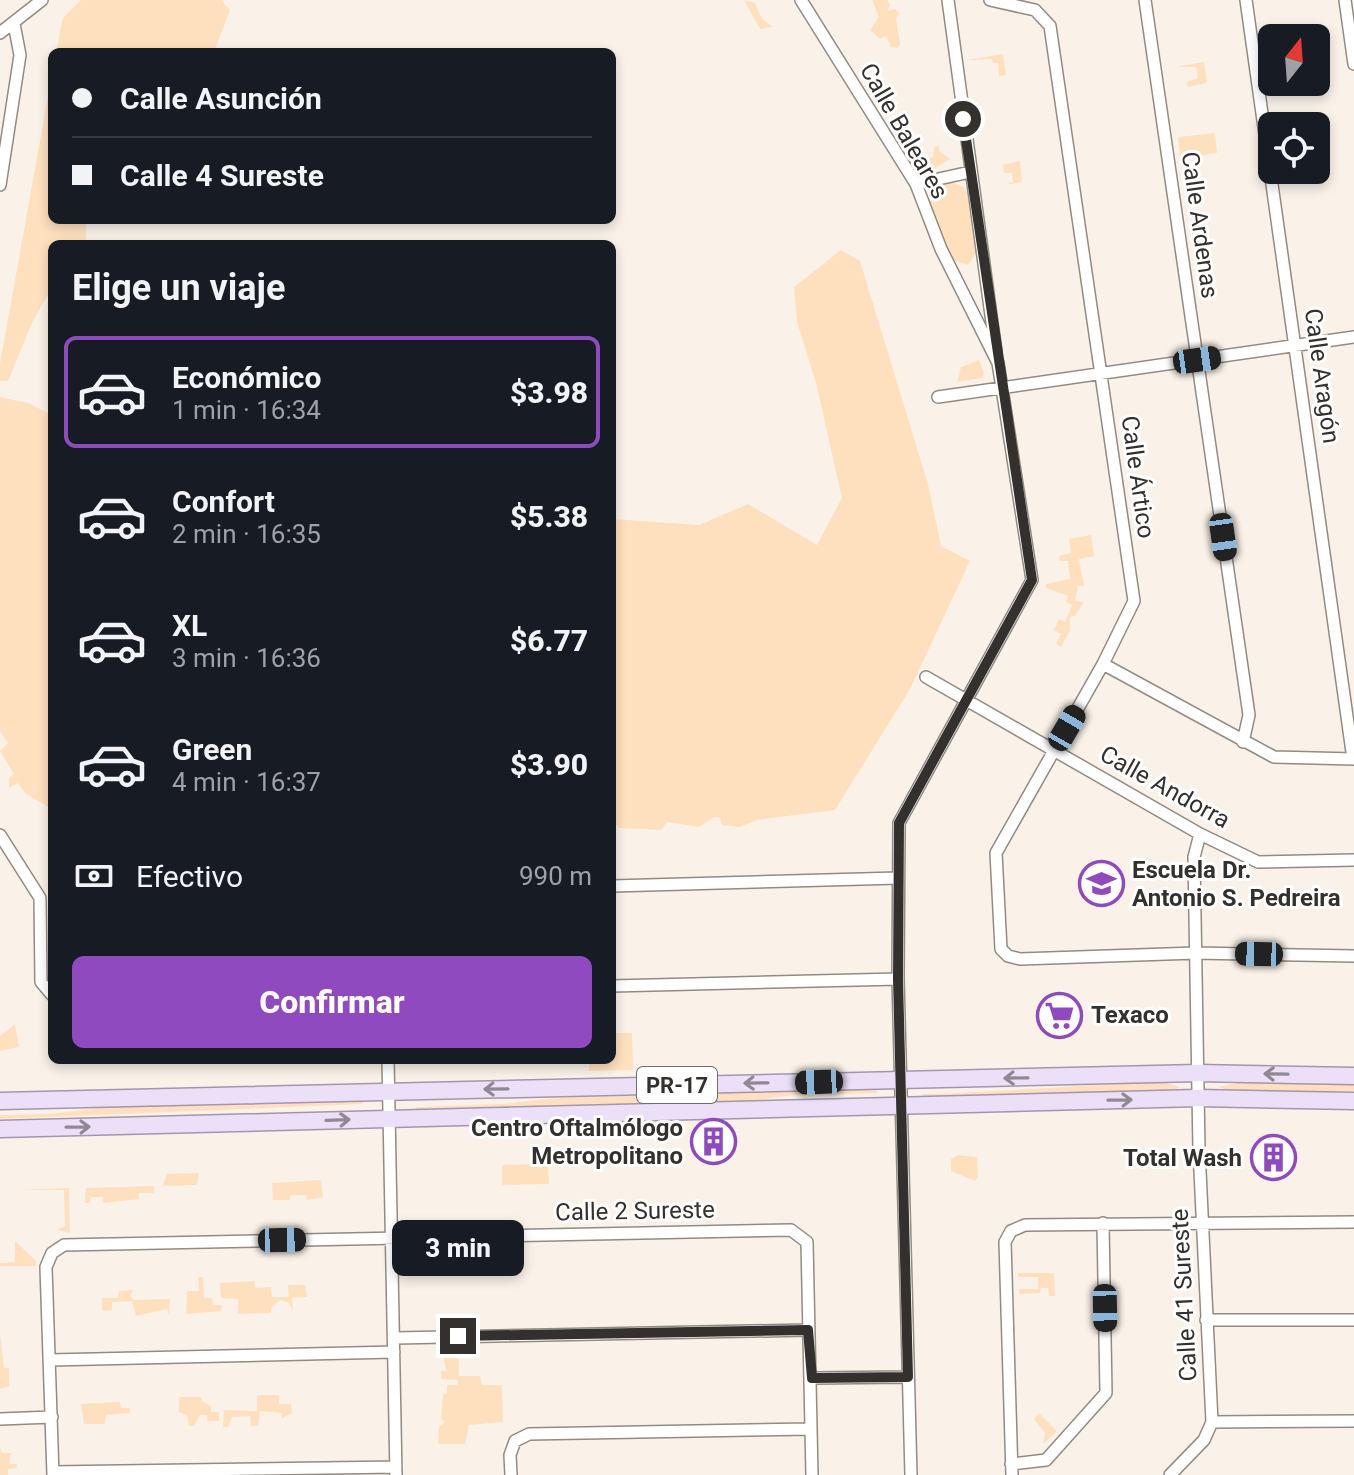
<!DOCTYPE html>
<html lang="es">
<head>
<meta charset="utf-8">
<style>
  :root { --surface:#171b24; --page:#242831; --text:#f1f3f6; --muted:#9ea1a6; --line:#363941; --accent:#8f4abf }
  body { margin:0; font-family:Roboto,sans-serif; background:var(--page); color:var(--text); height:100vh; display:flex; flex-direction:column; font-size:30px; white-space:nowrap }
  * { box-sizing:border-box; margin:0 }
  p { font-size:26px; color:var(--muted) }
  .icon { flex:none; width:44px; height:44px; fill:none; stroke:currentColor; stroke-width:2; stroke-linecap:round; stroke-linejoin:round }
  .map { position:relative; flex:1; overflow:hidden }
  .drawer { position:absolute; left:48px; top:240px; width:568px; height:824px; display:flex; flex-direction:column; background:var(--surface); border-radius:12px; box-shadow:0 4px 12px #0003 }
  .drawer>* { flex:none }
  .banner { position:absolute; left:48px; top:48px; width:568px; height:176px; border-radius:12px; box-shadow:0 4px 12px #0003; display:grid; align-content:center; height:176px; padding:0 24px; background:var(--surface) }
  .needle { width:52px; rotate:17deg }
  .fabs { position:absolute; left:1258px; top:24px; display:grid; gap:16px }
  .fabs a { display:grid; place-items:center; width:72px; height:72px; border-radius:12px; background:var(--surface); box-shadow:0 4px 12px #0003; font-size:40px }
  .end { position:absolute; width:36px; height:36px; margin:-18px; border:10px solid #33302d; background:#fff; box-shadow:0 0 0 4px #fff }
  .from { border-radius:50% }
  .bubble { position:absolute; height:56px; border-radius:12px; background:var(--surface); box-shadow:0 4px 12px #0003; font-size:26px; font-weight:800; line-height:56px; text-align:center }
  .car { position:absolute; width:24px; height:48px; margin:-24px -12px; border-radius:10px; box-shadow:0 0 6px 2px #0007; background:linear-gradient(#222 24%,#8ab4d8 0 40%,#222 0 76%,#8ab4d8 0 86%,#222 0) }
  .banner b { display:flex; align-items:center; gap:28px; height:76px; font-size:30px }
  .banner b+b { border-top:2px solid var(--line) }
  .banner i { width:20px; height:20px; background:var(--text) }
  ul { padding:0; list-style:none }
  li { display:flex; align-items:center; gap:24px; height:112px; margin:0 16px 12px; padding:0 8px; border:4px solid transparent; border-radius:12px }
  li div { flex:1 }
  li b { display:block; font-size:30px }
  li em { font-style:normal; font-weight:800 }
  li.selected { border-color:var(--accent) }
  li>.icon { width:72px; height:72px; stroke-width:1.5 }
  h2 { padding:0 24px; font-size:36px; line-height:96px }
  .pay { display:flex; align-items:center; gap:20px; height:88px; padding:0 24px; font-size:30px }
  .pay p { margin-inline-start:auto }
  .primary-button { display:flex; gap:16px; margin-top:auto; padding:16px 24px }
  .primary-button a { flex:1; height:92px; border-radius:12px; background:var(--accent); color:#fff; font-size:32px; font-weight:800; line-height:92px; text-align:center }
  .map>svg:first-child { display:block }
</style>
</head>
<body>
<div class="map">
<svg width="1354" height="1475" viewBox="0 0 1354 1475">
  <rect width="100%" height="100%" fill="#faf2e9"/>
  <path fill="#fee0be" d="M81,0H221L230,10L214,52H56L63,18Z
    M744,0L755,3L762,19L773,27L760,29Z
    M872,0H887L890,5L887,11L895,9L900,14L896,18L900,44L897,48L891,47L886,36L880,39L870,30L879,17Z
    M1003,54L1006,75L999,76L998,63H993L992,59L967,60Z
    M1204,62L1207,83L1188,87L1187,82L1198,78L1196,67H1176Z
    M52,74V220H86V244H52V287L32,323L8,381H0V364Z
    M1215,133L1217,153L1180,158L1178,137Z
    M939,146V151L950,159L935,168L918,162L933,157L934,147Z
    M1020,161L1022,182L1005,185L1013,182L1012,173H1004L1003,165L992,167Z
    M950,182L964,187L967,193L976,253L968,265L952,260L929,206L933,188Z
    M841,250L860,261L928,484L941,546L970,561L910,689L835,810L757,820L740,827L722,825L720,818L714,817L699,827L667,822L661,830L619,828L612,820V519L699,525L748,504L817,545L842,498L816,383L797,322L794,287Z
    M979,360L984,373L982,378L957,382L961,367Z
    M0,397L28,403L52,415V809L26,794L18,783L9,788V778L14,774L0,751L8,743L0,731Z
    M1091,535L1094,556L1079,559L1084,586H1078L1075,601L1084,602L1075,616L1070,617V630L1061,647L1056,644L1061,634L1054,630L1059,619L1065,622L1072,605L1066,602L1068,596L1046,588V584L1070,579L1068,561H1060L1059,556L1071,553L1069,539Z
    M15,1024L19,1047L0,1051V1036Z
    M612,1033H632L633,1070L589,1071V1060H612Z
    M1241,1082L1354,1083V1091L1234,1092L1218,1087Z
    M1166,1083L1180,1087L1173,1091L921,1097L924,1094C1005,1092 1085,1084 1166,1083Z
    M832,1090H876L877,1093L795,1095L734,1103L416,1111V1107L503,1104L573,1096Z
    M363,1101V1104L0,1119V1115L51,1114L116,1106Z
    M958,1155L977,1157L978,1177L975,1181L951,1171V1159Z
    M548,1164L549,1184L502,1185V1165Z
    M199,1173L197,1185L163,1186L167,1174Z
    M321,1180L323,1197L307,1200L306,1195H290V1200H273L272,1183Z
    M154,1186V1193H139V1199L103,1203V1197H91L90,1203H85L86,1188Z
    M69,1188L70,1233L57,1230L65,1226L64,1190H16Z
    M15,1241L36,1261V1266H0V1263L15,1262Z
    M1018,1273H1054L1055,1296H1049L1048,1288H1041L1040,1293L1019,1294V1289H1038V1277H1018Z
    M198,1277H203L204,1298H212L213,1305H222L221,1311L186,1314L187,1291H199Z
    M254,1281L255,1288L271,1287L272,1297H289L288,1285H305L307,1297L292,1298L293,1311L289,1303L280,1300L271,1308V1313L238,1314V1299L221,1298L220,1283Z
    M133,1290L130,1296L134,1300L170,1299L169,1315L167,1309L136,1316L132,1301L112,1302V1310L102,1311V1298H118L119,1291Z
    M0,1334L4,1368H9V1386L0,1389Z
    M442,1349H458L459,1376H480L482,1385H502L503,1422L469,1425L465,1444H438L439,1427L445,1422L441,1419L443,1394H447V1385H458V1380L441,1379V1371H446Z
    M257,1395H279V1404H291L292,1413L282,1418V1413L260,1411L258,1426H251L250,1416L232,1417L228,1427H223L224,1410L257,1411Z
    M179,1397H201L202,1401L211,1406V1412H219V1421H207V1415H200L194,1426H189L187,1415L179,1412Z
    M120,1402L121,1408H130V1413L106,1415L105,1424H84L81,1404Z
    M1039,1413L1057,1431L1043,1444L1045,1433L1034,1419Z
    M0,1446L2,1453H11L9,1464H17L16,1468L8,1469V1475H0Z"/>
  <g fill="none" stroke-linecap="round" stroke-linejoin="round">
    <defs>
      <path id="street" d="M801,0L916,184L941,249L998,363L1032,580L899,823L898,979L911,1475
        M948,0L996,352
        M990,0L1035,10L1050,26L1134,601L1103,664L996,853L1001,949L1008,956L1020,959L1196,953L1354,956
        M1145,0L1249,715L1243,742
        M1246,0L1353,759
        M1345,0L1354,64
        M0,33L42,0
        M916,184L970,172
        M0,185L20,55L14,24
        M938,397L1354,337
        M1103,664L1274,757L1354,759
        M926,677L1200,834L1258,862L1354,860
        M0,835L40,898L41,982L52,995
        M612,886L898,878
        M612,986L898,979
        M388,1060L396,1475
        M1206,1320H1354
        M395,1338L808,1330
        M51,1360L394,1352
        M812,1378L908,1377
        M0,1419L52,1417
        M1212,1422L1354,1421
        M1011,1464L1046,1460L1106,1393L1103,1223
        M53,1472L396,1467
        M53,1475L46,1267L52,1253L64,1245L791,1230L807,1242L812,1475
        M511,1475L510,1455L515,1441L529,1434L811,1429
        M1012,1475L1005,1242L1011,1231L1025,1225L1354,1222
        M1170,1475L1204,1440L1212,1422L1199,1150L1194,857L1200,834"/>
      <path id="primary" d="M0,1101L1198,1073L1354,1076
        M0,1129L1198,1098L1354,1101"/>
    </defs>
    <use href="#street" stroke="#928b83" stroke-width="14"/>
    <use href="#primary" stroke="#a395ae" stroke-width="19"/>
    <use href="#street" stroke="#fff" stroke-width="11"/>
    <use href="#primary" stroke="#ece0f8" stroke-width="16"/>
  </g>
  <defs><path id="oneway-shaft" d="M-6 0H5M1.5-3L5.5 0L1.5 3" fill="none" stroke-width="1.6" stroke-linecap="round" stroke-linejoin="round" transform="scale(2)"/></defs>
  <g stroke="#908892">
    <use href="#oneway-shaft" transform="translate(1276 1074) rotate(-179)"/>
    <use href="#oneway-shaft" transform="translate(1016 1078) rotate(179)"/>
    <use href="#oneway-shaft" transform="translate(756 1083) rotate(179)"/>
    <use href="#oneway-shaft" transform="translate(496 1089) rotate(179)"/>
    <use href="#oneway-shaft" transform="translate(1120 1100) rotate(-1)"/>
    <use href="#oneway-shaft" transform="translate(338 1120) rotate(-2)"/>
    <use href="#oneway-shaft" transform="translate(78 1127) rotate(-1)"/>
  </g>
  <g fill="none" stroke-linecap="round" stroke-linejoin="round">
    <path stroke="#33302d" stroke-width="10" d="M458,1336L808,1330L812,1378L908,1377L898,979L899,823L1032,580L963,119"/>
  </g>
  <defs>
    <symbol id="school-ring" viewBox="-11 -11 22 22"><circle r="9.5" fill="#fff" stroke="#8f4abf" stroke-width="1.5"/><path d="M0-5L7-2L0 1L-7-2ZM-4 1L0 2.5L4 1V4Q0 6-4 4Z" fill="#8f4abf"/></symbol>
    <symbol id="supermarket-ring" viewBox="-11 -11 22 22"><circle r="9.5" fill="#fff" stroke="#8f4abf" stroke-width="1.5"/><path d="M-6-5.5h2.5l.6 2H6L4.5 2H-2.5L-4.4-4H-6ZM-1.5 3.2a1.3 1.3 0 1 0 .1 0ZM3 3.2a1.3 1.3 0 1 0 .1 0Z" fill="#8f4abf"/></symbol>
    <symbol id="building-ring" viewBox="-11 -11 22 22"><circle r="9.5" fill="#fff" stroke="#8f4abf" stroke-width="1.5"/><path d="M-4-6H4V6H1V3H-1V6H-4ZM-2.5-4.3h1.7v1.8h-1.7ZM.8-4.3h1.7v1.8H.8ZM-2.5-1h1.7V.8h-1.7ZM.8-1h1.7V.8H.8Z" fill="#8f4abf"/></symbol>
  </defs>
  <g fill-rule="evenodd">
    <use href="#school-ring" x="1076" y="858" width="51" height="51"/>
    <use href="#supermarket-ring" x="1034" y="990" width="51" height="51"/>
    <use href="#building-ring" x="688" y="1116" width="51" height="51"/>
    <use href="#building-ring" x="1248" y="1132" width="51" height="51"/>
  </g>
  <g text-anchor="middle" dominant-baseline="central" stroke-width="6" stroke-linejoin="round" paint-order="stroke">
    <rect fill="#fff" stroke="#706e6c" stroke-width="2" x="637" y="1067" width="80" height="36" rx="6"/>
    <g font-size="22" font-weight="bold" fill="#33302d">
      <text x="677" y="1085">PR-17</text>
    </g>
    <g font-size="24" fill="#33302d" stroke="#fff">
      <text transform="translate(904 131) rotate(60)">Calle Baleares</text>
      <text transform="translate(1200 225) rotate(82)">Calle Ardenas</text>
      <text transform="translate(1322 376) rotate(82)">Calle Aragón</text>
      <text transform="translate(1138 477) rotate(82)">Calle Ártico</text>
      <text transform="translate(1165 787) rotate(29)">Calle Andorra</text>
      <text transform="translate(635 1211) rotate(-1)">Calle 2 Sureste</text>
      <text transform="translate(1184 1295) rotate(-93)">Calle 41 Sureste</text>
    </g>
    <g font-size="24" font-weight="bold" fill="#33302d" stroke="#fff" text-anchor="start">
      <text x="1132" y="870">Escuela Dr.<tspan x="1132" dy="28">Antonio S. Pedreira</tspan></text>
      <text x="1091" y="1015">Texaco</text>
      <text x="683" y="1128" text-anchor="end">Centro Oftalmólogo<tspan x="683" dy="28">Metropolitano</tspan></text>
      <text x="1242" y="1158" text-anchor="end">Total Wash</text>
    </g>
  </g>
</svg>
<div class="fabs">
<a><svg class="needle" viewBox="-14 -14 28 28"><path d="M0-13l5 13h-10z" fill="#e53935"/><path d="M0 13l5-13h-10z" fill="#9ea1a6"/></svg></a>
<a><svg class="icon" aria-label="locate" viewBox="0 0 24 24"><circle cx="12" cy="12" r="6"/><path d="M12 2v4M12 18v4M2 12h4M18 12h4"/></svg></a>
</div>
<i class="end from" style="left:963px;top:119px"></i>
<i class="end" style="left:458px;top:1336px"></i>
<div class="bubble" style="left:392px;top:1220px;width:132px">3 min</div>
<i class="car" style="left:1197px;top:360px;rotate:82deg"></i>
<i class="car" style="left:1223px;top:537px;rotate:172deg"></i>
<i class="car" style="left:1067px;top:728px;rotate:30deg"></i>
<i class="car" style="left:1259px;top:954px;rotate:271deg"></i>
<i class="car" style="left:819px;top:1082px;rotate:268deg"></i>
<i class="car" style="left:282px;top:1240px;rotate:89deg"></i>
<i class="car" style="left:1105px;top:1308px;rotate:179deg"></i>
<div class="banner">
<b><i class="from"></i>Calle Asunción</b>
<b><i></i>Calle 4 Sureste</b>
</div>
<section class="drawer">
<h2>Elige un viaje</h2>
<ul>
<li class="selected"><svg class="icon" aria-label="car" viewBox="0 0 24 24"><path d="M5 17H2v-5l4-1 3-4h7l3 4 3 1v5h-3M9 17h6M6 11h13"/><circle cx="7" cy="17" r="2"/><circle cx="17" cy="17" r="2"/></svg><div><b>Económico</b><p>1 min · 16:34</p></div><em>$3.98</em></li>
<li><svg class="icon" aria-label="car" viewBox="0 0 24 24"><path d="M5 17H2v-5l4-1 3-4h7l3 4 3 1v5h-3M9 17h6M6 11h13"/><circle cx="7" cy="17" r="2"/><circle cx="17" cy="17" r="2"/></svg><div><b>Confort</b><p>2 min · 16:35</p></div><em>$5.38</em></li>
<li><svg class="icon" aria-label="car" viewBox="0 0 24 24"><path d="M5 17H2v-5l4-1 3-4h7l3 4 3 1v5h-3M9 17h6M6 11h13"/><circle cx="7" cy="17" r="2"/><circle cx="17" cy="17" r="2"/></svg><div><b>XL</b><p>3 min · 16:36</p></div><em>$6.77</em></li>
<li><svg class="icon" aria-label="car" viewBox="0 0 24 24"><path d="M5 17H2v-5l4-1 3-4h7l3 4 3 1v5h-3M9 17h6M6 11h13"/><circle cx="7" cy="17" r="2"/><circle cx="17" cy="17" r="2"/></svg><div><b>Green</b><p>4 min · 16:37</p></div><em>$3.90</em></li>
</ul>
<div class="pay"><svg class="icon" aria-label="cash" viewBox="0 0 24 24"><path d="M3 7h18v10H3z"/><circle cx="12" cy="12" r="2"/></svg>Efectivo<p>990 m</p></div>
<div class="primary-button"><a>Confirmar</a></div>
</section>
</div>
</body>
</html>
